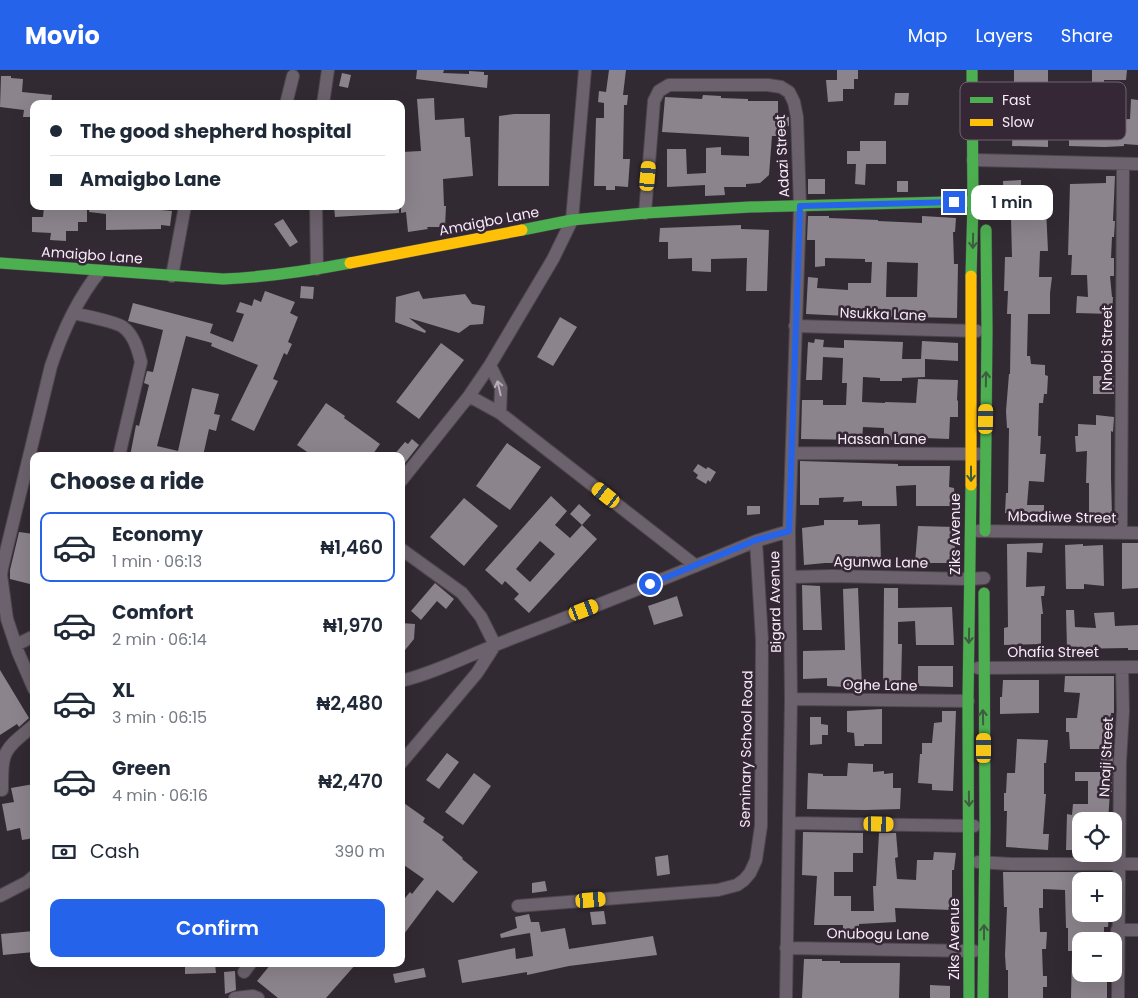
<!DOCTYPE html>
<html lang="en">
<head>
<meta charset="utf-8">
<style>
  :root { --surface:#fff; --page:#f2f2f3; --text:#1f2937; --muted:#747a83; --line:#e0e1e3; --accent:#2563eb }
  body { margin:0; font-family:Poppins,sans-serif; background:var(--page); color:var(--text); height:100vh; display:flex; flex-direction:column; font-size:19px; white-space:nowrap }
  * { box-sizing:border-box; margin:0 }
  p { font-size:16px; color:var(--muted) }
  .icon { flex:none; width:28px; height:28px; fill:none; stroke:currentColor; stroke-width:2; stroke-linecap:round; stroke-linejoin:round }
  .map { position:relative; flex:1; overflow:hidden }
  .side { position:absolute; left:30px; top:382px; width:375px; height:515px; display:flex; flex-direction:column; background:var(--surface); border-radius:10px; box-shadow:0 5px 20px #0002 }
  .side>* { flex:none }
  .hud { position:absolute; left:30px; top:30px; width:375px; height:110px; border-radius:10px; box-shadow:0 5px 20px #0002; display:grid; align-content:center; height:110px; padding:0 20px; background:var(--surface) }
  .controls { position:absolute; left:1072px; top:742px; display:grid; gap:10px }
  .controls a { display:grid; place-items:center; width:50px; height:50px; border-radius:10px; background:var(--surface); box-shadow:0 5px 20px #0002; font-size:25px }
  .end { position:absolute; width:22px; height:22px; margin:-11px; border:6px solid #2563eb; background:#fff; box-shadow:0 0 0 2px #fff }
  .from { border-radius:50% }
  .bubble { position:absolute; height:35px; border-radius:10px; background:var(--surface); box-shadow:0 5px 20px #0002; font-size:16px; font-weight:600; line-height:35px; text-align:center }
  .car { position:absolute; width:15px; height:30px; margin:-15px -8px; border-radius:6px; box-shadow:0 0 4px 1px #0007; background:linear-gradient(#f5c518 24%,#345 0 40%,#f5c518 0 76%,#345 0 86%,#f5c518 0) }
  .hud b { display:flex; align-items:center; gap:18px; height:48px; font-size:19px }
  .hud b+b { border-top:1px solid var(--line) }
  .hud i { width:12px; height:12px; background:var(--text) }
  ul { padding:0; list-style:none }
  li { display:flex; align-items:center; gap:15px; height:70px; margin:0 10px 8px; padding:0 10px; border:2px solid transparent; border-radius:10px }
  li div { flex:1 }
  li b { display:block; font-size:19px }
  li em { font-style:normal; font-weight:600 }
  li.active { border-color:var(--accent) }
  li>.icon { width:45px; height:45px; stroke-width:1.5 }
  h2 { padding:0 20px; font-size:22px; line-height:60px }
  .pay { display:flex; align-items:center; gap:12px; height:55px; padding:0 20px; font-size:19px }
  .pay p { margin-inline-start:auto }
  .primary-button { display:flex; gap:10px; margin-top:auto; padding:10px 20px }
  .primary-button a { flex:1; height:58px; border-radius:10px; background:var(--accent); color:#fff; font-size:20px; font-weight:600; line-height:58px; text-align:center }
  header { display:flex; align-items:center; gap:30px; box-sizing:border-box; height:70px; padding:0 25px; background:var(--accent); color:#fff }
  header strong { font-size:24px }
  nav { display:flex; gap:28px; margin-inline-start:auto; font-size:18px }
  .map>svg:first-child { display:block }
</style>
</head>
<body>
<header>
<strong>Movio</strong>
<nav><a>Map</a><a>Layers</a><a>Share</a></nav>
</header>
<div class="map">
<svg width="1138" height="928" viewBox="0 0 1138 928">
  <rect width="100%" height="100%" fill="#322a32"/>
  <path fill="#8c848c" fill-rule="evenodd" d="M417,0H444L443,3L469,4V1L484,2V5H488L487,18L416,9Z
    M609,0H626L623,25H628L627,35H624L623,89H630L628,117L615,116V120H606V116H594L596,48H604V33L598,32L599,21L606,22Z
    M837,0H858V9H854V19H843V31L828,32L826,10H837Z
    M1014,0H1048V16H1054V28H1045L1049,42L1013,51V48H1002L1003,16H1014Z
    M1092,0H1127L1126,10H1104V12H1092Z
    M342,3L351,5L348,18L339,16Z
    M1,6H11V8L23,9L22,22L52,25L51,34H34V47H23L24,40L0,37Z
    M895,23H909L908,35H894Z
    M703,25L721,26V28L748,29V31H778V46L789,47V56L777,55V66H772L769,105L760,113L746,114V117H724L725,125L705,126V115L667,117V79H686L687,104L706,103V78L721,77V85L749,86V67L662,62L665,27L702,29Z
    M434,28L435,50L464,48L465,67H470L473,106L443,109L444,136H446L445,157H427L428,159L408,162L406,142L401,143V116H405L402,82L421,81L417,29Z
    M1131,29L1138,30V75L1124,74V76L1105,77L1069,76V45H1103V50L1130,49Z
    M514,44H550L549,116H498L499,46Z
    M1013,56L1048,57V77L1012,76Z
    M860,71H886V94H866L865,115L855,114L856,94H847V81H860Z
    M1106,106H1115L1113,151H1115L1114,167H1112L1111,188H1114V206H1110L1112,227H1113L1112,244L1076,243L1077,226L1088,227L1087,205H1071L1072,185H1068L1070,114L1106,113Z
    M808,109H825V124H808Z
    M1021,110V117H1045L1048,181H1040L1039,207H1052L1050,223V244H1028L1027,286H1030L1031,294L1045,295V305L1048,306L1047,324H1044L1043,333H1039L1038,366H1041L1040,384H1046L1044,412L1029,411L1027,435H1044V444L1005,443L1006,423H1008L1009,358H1007L1006,341L1009,304H1010L1011,244H1007L1008,221H1004L1005,187H1012L1011,149H1031V131L1004,132L1003,111Z
    M897,111H908V122H897Z
    M44,136H87V152H78V161H66V171L50,170L51,163L32,162V147H43Z
    M90,136H161V140L172,141L170,156L161,155V159L106,160V144L89,142Z
    M334,136H399V143L335,147Z
    M808,146H829V148L878,150V151L922,153V146L956,148L955,162H953L954,194H958L957,248L863,246V249H847V246L806,244L808,207L818,208L817,218L848,220V213H871L872,192H865V189L825,188V196L815,197V170H807ZM887,192L918,193L917,227H886Z
    M283,149L298,172L290,177L274,154Z
    M741,155V159L769,160L767,221H746L747,188L711,189V202L692,201V188L668,189V172H659L660,158Z
    M301,216L314,217L313,229L300,228Z
    M265,221L295,232L290,243L298,247L288,272L292,274L287,285L284,283L273,309L278,311L254,361L231,350L258,295L211,276L212,273L186,266L157,376L178,381L192,318L219,324L214,344L220,345L216,361L209,359L203,386H130L136,355L139,356L149,315L144,313L147,301L153,302L163,260L128,251L133,233L213,254L210,263L233,272L244,244L236,242L240,232L252,236L254,229L261,232Z
    M419,221L423,229L465,224L472,234L485,236L483,254L470,255L459,263L409,248L426,261L425,263L395,252L396,227Z
    M560,247L577,257L553,296L537,287Z
    M815,269L824,270L823,277L844,278V270L903,272L902,289H921L922,271L958,273V291L925,289V307L902,308V311H880V308L863,307L862,332L885,333V332L916,333L918,309L958,310L957,330L958,331V347H950L949,369L901,367V370H884V358L863,357L862,370L801,369L802,330H823V335H846L847,313H842L843,288L823,287L822,310H806L808,272L814,273Z
    M441,273L464,290L419,349L396,332Z
    M1093,306H1114V324H1093Z
    M326,333L345,346L344,348L380,374L373,384L370,382L366,386H313L297,375Z
    M1096,345L1114,347L1113,362L1111,361V407L1112,446H1089V413H1086L1087,381L1076,382L1075,366H1078V354L1096,355Z
    M412,369L419,375L401,398V386H393L405,372L408,374Z
    M507,373L541,397L510,440L476,416Z
    M800,391L898,394V396H950L949,417L954,418L955,436H916V415L896,416L897,436H862V431L843,432L844,427L819,428V435H800Z
    M698,394L706,399L708,397L716,402L710,412L708,410L706,414L696,408L698,405L693,401Z
    M551,426L567,441L555,455L570,468L582,455L597,469L529,543L514,529L519,524L505,511L502,515L485,500ZM540,471L555,484L530,512L516,499Z
    M464,428L498,456L464,496L430,467Z
    M579,434L591,445L582,455L570,444Z
    M747,436H760V444L747,445Z
    M824,450H858V455L880,454L881,493H825L804,495L802,458L824,455Z
    M918,456L955,457V493H915Z
    M19,462L34,464V515L10,509V500Z
    M1043,473L1042,483L1027,482L1026,517L1045,516L1044,526H1041L1043,544H1041V574L1004,575V558L1008,557L1007,474Z
    M1122,473H1138V518L1122,519Z
    M1083,474V476L1103,475L1104,516L1084,514V519H1066L1065,475Z
    M435,513L454,529L446,539L437,531L421,550L411,541Z
    M802,515L820,516L822,560H803Z
    M858,518L862,618L827,616V608L803,609V581L845,580L843,519Z
    M884,518H898V538L952,537L954,575H916L915,551L898,552V574H902L901,617H883Z
    M677,526L683,546L654,555L648,536Z
    M1066,540H1074L1075,557L1096,558L1094,543L1114,542L1115,556L1138,555V580H1128V578L1067,579Z
    M401,553L415,554L414,569L401,585Z
    M918,596H953V617L918,616Z
    M0,600L29,648L19,657L17,654L0,665Z
    M1065,606H1114V643H1111L1113,680L1112,722H1110L1108,751H1081V780H1066L1067,744L1072,745L1073,734H1088V711H1075V702H1102L1100,679H1070L1069,662H1066V648H1077L1080,623L1064,622Z
    M1003,610H1039V643L1000,644V627H1002Z
    M882,639V674H864V676H855L854,663L847,662V641Z
    M942,641H956L953,721L932,720V714L918,713L920,684H922V673H932L934,653L942,652Z
    M810,647H821V654L828,655V665H822V674L810,675Z
    M1017,669L1048,670L1046,693H1044V724H1046L1043,764H1049L1048,780L1006,777L1007,741H1004V723H1006L1007,703H1015Z
    M447,683L459,692L439,719L426,710Z
    M848,693L873,694V702L884,701V704L893,703V718H901L900,739L865,740L807,739L808,703L823,704V706H847Z
    M474,703L491,716L463,755L445,742Z
    M34,714V768L22,770L20,758L7,761L2,734L14,732L11,718Z
    M401,731L425,748L423,752L444,767L442,770L463,788L462,789L478,802L453,833L437,820L401,868V833L410,822L412,824L424,809L401,793Z
    M803,762L863,763V783H853V802H834V826H851V841H874L873,816H876L879,763H896L898,787L895,788L897,809L916,810L917,790H933L934,782L956,783L954,800H952V840L895,838L896,852L859,854V863H843V855H814L817,806L802,805Z
    M668,785L670,804L657,806L655,787Z
    M1003,802H1111V811H1081V844H1109L1108,857H1104V871H1081V904H1107V928H1071L1072,881H1068V858H1066L1065,820L1043,819V838H1039L1040,862H1047L1046,879H1042L1043,906H1047V917H1043V928H1008V900H1006L1005,885L1007,837H1004Z
    M545,811L547,821L532,823V813Z
    M604,841L606,854L592,855L590,842Z
    M529,844L531,852H539L541,862L565,858L569,879L653,866L657,885L569,896L527,905V902L462,913L458,890L515,878L516,889L533,886L530,863L501,868L500,864L517,858L515,847Z
    M34,861V882L3,885L1,864Z
    M804,889H822V891H840V893H900L899,928H802Z
    M185,894H215L216,903L185,904Z
    M271,894H356L326,928H278L257,911Z
    M424,898L426,907L395,913L393,904Z
    M235,901L236,920L225,924L224,902Z
    M930,915L950,916V928H930Z"/>
  <g fill="none" stroke-linecap="round" stroke-linejoin="round">
    <defs>
      <path id="street" d="M286,34L293,6
        M323,34L328,0
        M973,90L1138,94
        M316,136L317,199
        M645,143L654,31L659,21L669,15H768L781,17L789,22L794,32L797,47L800,136L789,461L791,629L786,928
        M172,206L185,136
        M73,243C85,246 114,251 123,257C134,265 138,280 141,292L119,386
        M795,256L977,261
        M490,295L501,318L500,343
        M469,326L500,343L696,496
        M793,383L978,384
        M401,411L469,326L490,295L553,189L572,150L585,0
        M978,461L1138,463
        M1121,463L1123,94
        M401,479L462,523L481,547L495,575L477,603L401,693
        M791,507L832,506L970,509L984,508
        M16,575L34,566
        M978,598L1138,597
        M401,611C438,602 473,583 508,570C591,538 674,505 756,471
        M34,619L18,582L7,549L1,505L2,498L51,296C62,263 77,229 100,201
        M791,629L968,631
        M2,720C2,680 3,681 34,655
        M789,753L974,756
        M978,792L1011,794H1138
        M0,826L27,812L34,806
        M518,836L718,820L737,815L744,810L750,803L756,790L761,756L762,570L756,471L789,461
        M1117,860H1138
        M786,878L974,881
        M244,902L250,894
        M235,928L253,926L258,928
        M1118,928L1120,692L1123,641L1122,598"/>
      <path id="fast" d="M522,160L572,150L645,143L750,137L986,131
        M0,193L223,209C266,207 308,201 350,193
        M971,206L973,132L972,0
        M985,461L987,260L986,160
        M969,928L968,631L971,415
        M983,928L985,757L984,523"/>
      <path id="slow" d="M350,193L522,160
        M971,415V206"/>
    </defs>
    <use href="#street" stroke="#4c464d" stroke-width="14"/>
    <use href="#fast" stroke="#4c464d" stroke-width="12"/>
    <use href="#slow" stroke="#4c464d" stroke-width="12"/>
    <use href="#street" stroke="#6c626d" stroke-width="12"/>
    <use href="#fast" stroke="#4caf50" stroke-width="11"/>
    <use href="#slow" stroke="#ffc107" stroke-width="11"/>
  </g>
  <defs><path id="oneway-shaft" d="M-6 0H5M1.5-3L5.5 0L1.5 3" fill="none" stroke-width="1.6" stroke-linecap="round" stroke-linejoin="round" transform="scale(1.25)"/></defs>
  <g stroke="#3e5d40">
    <use href="#oneway-shaft" transform="translate(973 171) rotate(91)"/>
    <use href="#oneway-shaft" transform="translate(986 309) rotate(-89)"/>
    <use href="#oneway-shaft" transform="translate(971 404) rotate(90)"/>
    <use href="#oneway-shaft" transform="translate(969 566) rotate(91)"/>
    <use href="#oneway-shaft" transform="translate(983 647) rotate(-91)"/>
    <use href="#oneway-shaft" transform="translate(969 729) rotate(89)"/>
    <use href="#oneway-shaft" transform="translate(984 862) rotate(-90)"/>
  </g>
  <use stroke="#b7adb8" href="#oneway-shaft" transform="translate(499 318) rotate(-103)"/>
  <g fill="none" stroke-linecap="round" stroke-linejoin="round">
    <path stroke="#2563eb" stroke-width="6" d="M650,514L756,470L789,461L800,136L954,132"/>
  </g>
  <g text-anchor="middle" dominant-baseline="central" stroke-width="5" stroke-linejoin="round" paint-order="stroke">
    <g font-size="14" fill="#f5ebf6" stroke="#352736">
      <text transform="translate(782 86) rotate(-93)">Adazi Street</text>
      <text transform="translate(489 151) rotate(-11)">Amaigbo Lane</text>
      <text transform="translate(92 185) rotate(4)">Amaigbo Lane</text>
      <text transform="translate(883 244) rotate(2)">Nsukka Lane</text>
      <text transform="translate(1107 278) rotate(-90)">Nnobi Street</text>
      <text x="882" y="369">Hassan Lane</text>
      <text transform="translate(1062 447) rotate(1)">Mbadiwe Street</text>
      <text transform="translate(955 464) rotate(-90)">Ziks Avenue</text>
      <text transform="translate(881 492) rotate(1)">Agunwa Lane</text>
      <text transform="translate(775 532) rotate(-91)">Bigard Avenue</text>
      <text x="1053" y="582">Ohafia Street</text>
      <text transform="translate(880 615) rotate(1)">Oghe Lane</text>
      <text transform="translate(746 679) rotate(-89)">Seminary School Road</text>
      <text transform="translate(1106 687) rotate(-87)">Nnaji Street</text>
      <text transform="translate(878 864) rotate(1)">Onubogu Lane</text>
      <text transform="translate(954 869) rotate(-90)">Ziks Avenue</text>
    </g>
  </g>
  <rect x="960" y="12" width="166" height="58" rx="8" fill="#352736" stroke="#6f6270" stroke-width="1"/>
  <rect x="970" y="27" width="23" height="6" fill="#4caf50"/>
  <rect x="970" y="49" width="23" height="7" fill="#ffc107"/>
  <g font-size="14" fill="#f5ebf6">
    <text x="1002" y="35">Fast</text>
    <text x="1002" y="57">Slow</text>
  </g>
</svg>
<div class="controls">
<a><svg class="icon" aria-label="locate" viewBox="0 0 24 24"><circle cx="12" cy="12" r="6"/><path d="M12 2v4M12 18v4M2 12h4M18 12h4"/></svg></a>
<a>+</a>
<a>−</a>
</div>
<i class="end from" style="left:650px;top:514px"></i>
<i class="end" style="left:954px;top:132px"></i>
<div class="bubble" style="left:971px;top:115px;width:82px">1 min</div>
<i class="car" style="left:648px;top:106px;rotate:5deg"></i>
<i class="car" style="left:986px;top:349px;rotate:1deg"></i>
<i class="car" style="left:606px;top:425px;rotate:308deg"></i>
<i class="car" style="left:584px;top:540px;rotate:69deg"></i>
<i class="car" style="left:984px;top:678px;rotate:0deg"></i>
<i class="car" style="left:879px;top:754px;rotate:91deg"></i>
<i class="car" style="left:591px;top:830px;rotate:85deg"></i>
<div class="hud">
<b><i class="from"></i>The good shepherd hospital</b>
<b><i></i>Amaigbo Lane</b>
</div>
<section class="side">
<h2>Choose a ride</h2>
<ul>
<li class="active"><svg class="icon" aria-label="car" viewBox="0 0 24 24"><path d="M5 17H2v-5l4-1 3-4h7l3 4 3 1v5h-3M9 17h6M6 11h13"/><circle cx="7" cy="17" r="2"/><circle cx="17" cy="17" r="2"/></svg><div><b>Economy</b><p>1 min · 06:13</p></div><em>₦1,460</em></li>
<li><svg class="icon" aria-label="car" viewBox="0 0 24 24"><path d="M5 17H2v-5l4-1 3-4h7l3 4 3 1v5h-3M9 17h6M6 11h13"/><circle cx="7" cy="17" r="2"/><circle cx="17" cy="17" r="2"/></svg><div><b>Comfort</b><p>2 min · 06:14</p></div><em>₦1,970</em></li>
<li><svg class="icon" aria-label="car" viewBox="0 0 24 24"><path d="M5 17H2v-5l4-1 3-4h7l3 4 3 1v5h-3M9 17h6M6 11h13"/><circle cx="7" cy="17" r="2"/><circle cx="17" cy="17" r="2"/></svg><div><b>XL</b><p>3 min · 06:15</p></div><em>₦2,480</em></li>
<li><svg class="icon" aria-label="car" viewBox="0 0 24 24"><path d="M5 17H2v-5l4-1 3-4h7l3 4 3 1v5h-3M9 17h6M6 11h13"/><circle cx="7" cy="17" r="2"/><circle cx="17" cy="17" r="2"/></svg><div><b>Green</b><p>4 min · 06:16</p></div><em>₦2,470</em></li>
</ul>
<div class="pay"><svg class="icon" aria-label="cash" viewBox="0 0 24 24"><path d="M3 7h18v10H3z"/><circle cx="12" cy="12" r="2"/></svg>Cash<p>390 m</p></div>
<div class="primary-button"><a>Confirm</a></div>
</section>
</div>
</body>
</html>
